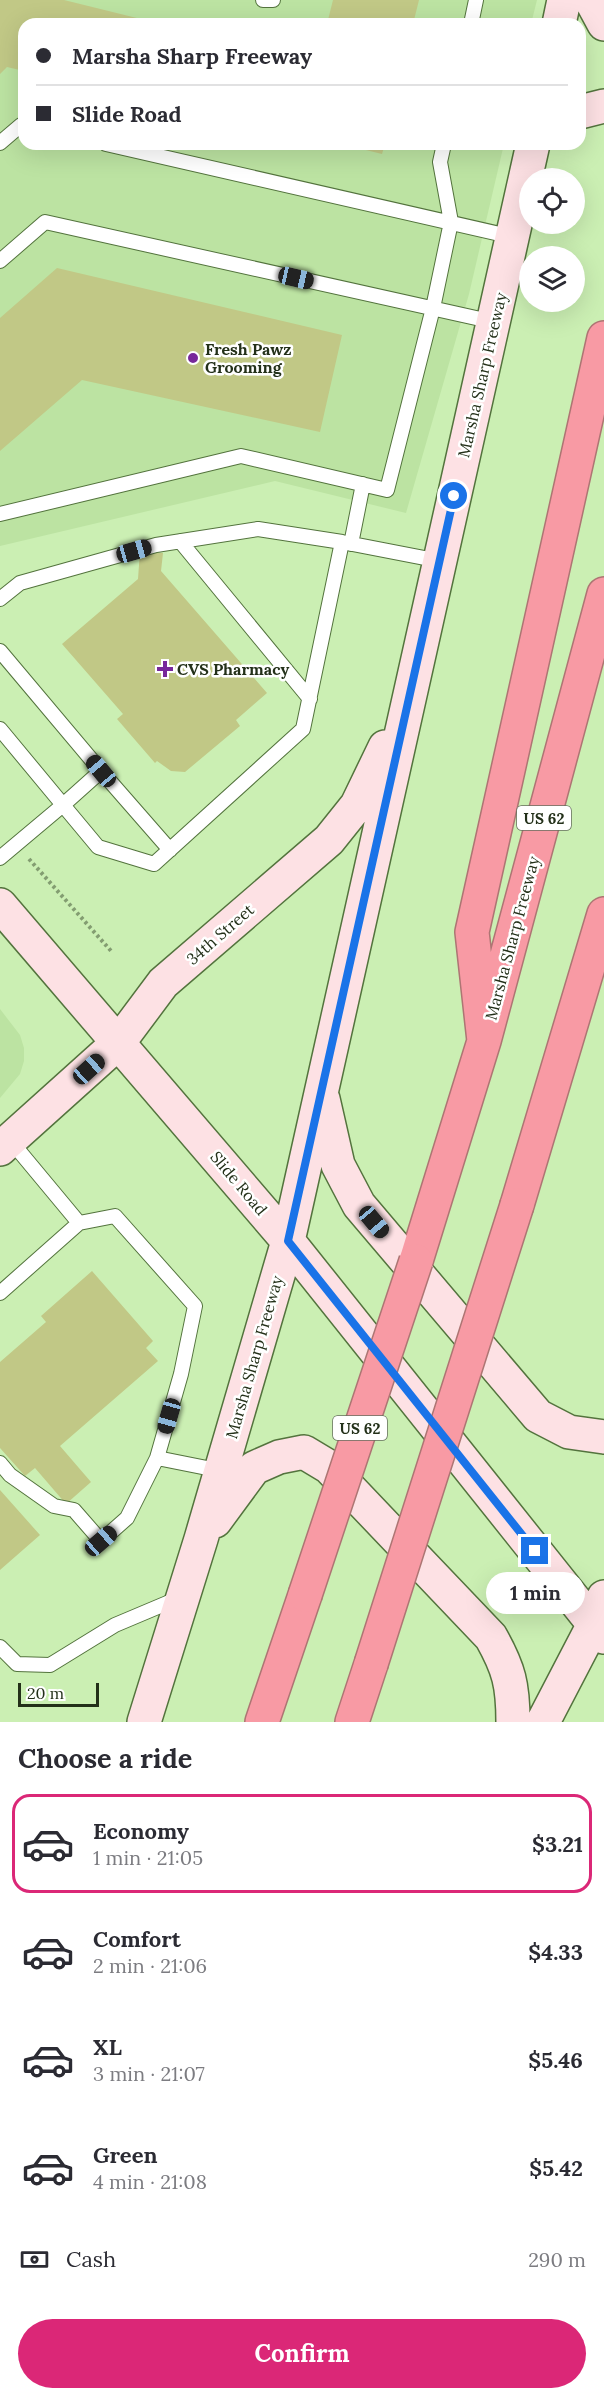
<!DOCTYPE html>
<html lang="en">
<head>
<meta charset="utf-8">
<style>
  :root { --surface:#fff; --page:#f7f7f7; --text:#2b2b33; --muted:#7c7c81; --line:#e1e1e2; --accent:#db2777 }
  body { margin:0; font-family:Lora,serif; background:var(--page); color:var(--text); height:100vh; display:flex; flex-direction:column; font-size:22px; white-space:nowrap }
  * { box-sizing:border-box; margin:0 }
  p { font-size:20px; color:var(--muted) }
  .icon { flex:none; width:33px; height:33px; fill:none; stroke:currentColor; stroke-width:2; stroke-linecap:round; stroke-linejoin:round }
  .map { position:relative; height:1722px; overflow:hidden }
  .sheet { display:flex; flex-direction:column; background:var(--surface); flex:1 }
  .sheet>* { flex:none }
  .top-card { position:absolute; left:18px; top:18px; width:568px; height:132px; border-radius:18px; box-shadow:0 6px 24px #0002; display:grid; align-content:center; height:132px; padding:0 18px; background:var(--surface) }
  .tools { position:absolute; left:519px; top:168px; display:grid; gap:12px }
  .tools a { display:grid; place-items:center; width:66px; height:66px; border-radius:50%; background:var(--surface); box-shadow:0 6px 24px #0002; font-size:30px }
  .scale { position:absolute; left:18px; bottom:15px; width:81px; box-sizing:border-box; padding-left:6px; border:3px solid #233019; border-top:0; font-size:16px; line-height:21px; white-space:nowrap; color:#233019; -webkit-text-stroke:4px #fff; paint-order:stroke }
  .end { position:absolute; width:27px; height:27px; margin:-14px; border:8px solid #1a73e8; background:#fff; box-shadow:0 0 0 3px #fff }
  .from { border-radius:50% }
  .bubble { position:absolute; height:42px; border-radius:21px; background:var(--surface); box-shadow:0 6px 24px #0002; font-size:20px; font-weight:800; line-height:42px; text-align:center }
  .car { position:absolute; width:18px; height:36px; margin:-18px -9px; border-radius:8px; box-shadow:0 0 4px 2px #0007; background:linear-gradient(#222 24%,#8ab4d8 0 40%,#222 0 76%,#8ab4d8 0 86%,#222 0) }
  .top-card b { display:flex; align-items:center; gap:21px; height:57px; font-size:22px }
  .top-card b+b { border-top:2px solid var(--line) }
  .top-card i { width:15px; height:15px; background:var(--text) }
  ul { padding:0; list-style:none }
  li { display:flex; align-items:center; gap:18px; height:99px; margin:0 12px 9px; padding:0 6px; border:3px solid transparent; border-radius:18px }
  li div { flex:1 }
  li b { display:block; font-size:22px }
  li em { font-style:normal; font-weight:800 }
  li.active { border-color:var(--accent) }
  li>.icon { width:54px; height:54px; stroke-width:1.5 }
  h2 { padding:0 18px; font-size:27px; line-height:72px }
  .pay { display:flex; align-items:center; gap:15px; height:66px; padding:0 18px; font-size:22px }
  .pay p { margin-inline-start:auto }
  .cta { display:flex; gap:12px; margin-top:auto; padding:12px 18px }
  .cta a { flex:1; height:69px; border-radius:36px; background:var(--accent); color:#fff; font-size:24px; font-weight:800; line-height:69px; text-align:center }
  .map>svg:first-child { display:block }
</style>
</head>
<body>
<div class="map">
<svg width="604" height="1722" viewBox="0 0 604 1722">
  <rect width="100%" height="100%" fill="#cbefb3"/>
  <path fill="#bce3a2" d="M0,0H537L531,24H24V144H504L469,294L406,513L275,481L0,546Z
    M0,1009L20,1035L24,1048V1061L20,1074L0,1098Z"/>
  <path fill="#c1c886" d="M0,0H64L161,24H24V71L7,67L0,74Z
    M333,0H419L413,24H327Z
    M342,144H385L382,154Z
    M57,268L342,335L320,432L82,380L0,451V318Z
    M140,551L163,553L161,571L267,693L236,720L240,726L185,772L171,771L157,761L155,763L117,719L123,714L62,644L138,579Z
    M92,1271L153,1341L146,1348L158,1361L60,1446L91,1482L66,1504L35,1468L25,1476L0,1448V1362L46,1322L41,1316Z
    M0,1490L40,1535L0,1570Z"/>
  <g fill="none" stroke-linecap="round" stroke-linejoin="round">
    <defs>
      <path id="service" d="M263,0H273
        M471,24L476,0
        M0,143L21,125H24
        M106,144L513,237
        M0,261L45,222L494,322
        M0,514L241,456L387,490L433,308L451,222L440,162L444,144
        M180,541L310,699
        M351,544L363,484
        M0,599L20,583L156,545L258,529L342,542
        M0,651L101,771L63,805L98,847L154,864L303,729L342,542L440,561
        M0,729L63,805L0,858
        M101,771L170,850
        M79,1223L115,1216L195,1306L181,1374L157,1458L222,1471
        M0,1293L79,1223L10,1140
        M0,1463L10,1475L54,1506L74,1510L101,1541L127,1518L157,1458
        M0,1647L17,1664L50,1665L115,1625L179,1598"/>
      <path id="secondary" d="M591,0L604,24
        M559,24L564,0
        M580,112L604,106
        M0,905L288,1241L604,1637
        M323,1099L338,1165L359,1205L538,1416L569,1432L604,1437
        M0,1149L119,1042L163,983L329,840L357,805L385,747
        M215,1521L254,1468L279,1457L304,1452L329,1467L491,1637C509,1669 513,1685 513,1722
        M144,1722L201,1539L288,1241L533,144
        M543,1722L594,1624L604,1597"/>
      <path id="motorway" d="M484,1041L472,932L604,338
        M517,1205L604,914
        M416,1261L484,1041L604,594
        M262,1722L305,1595
        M352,1722L371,1664"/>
    </defs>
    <use href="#service" stroke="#53733d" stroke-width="16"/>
    <use href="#secondary" stroke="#53733d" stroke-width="36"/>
    <use href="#motorway" stroke="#ad7573" stroke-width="36"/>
    <path stroke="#839d71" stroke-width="4" stroke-dasharray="3 3" stroke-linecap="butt" d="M29,859L112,952"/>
    <use href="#service" stroke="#fff" stroke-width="14"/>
    <use href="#secondary" stroke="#fde1e4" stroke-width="33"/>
    <use href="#motorway" stroke="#f89aa4" stroke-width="33"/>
    <defs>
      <path id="motorway-bridge" d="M305,1595L416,1261
        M371,1664L517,1205"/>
    </defs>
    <use href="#motorway-bridge" stroke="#ad7573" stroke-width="36" stroke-linecap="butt"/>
    <use href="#motorway-bridge" stroke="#f89aa4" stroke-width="33"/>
  </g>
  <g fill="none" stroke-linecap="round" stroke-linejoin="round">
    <path stroke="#1a73e8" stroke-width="8" d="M454,496L288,1241L535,1551"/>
  </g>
  <g fill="#77289a" stroke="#fff" stroke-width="2">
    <circle cx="193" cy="358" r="6"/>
    <path d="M162 660h6v6h6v6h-6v6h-6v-6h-6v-6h6z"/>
  </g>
  <g text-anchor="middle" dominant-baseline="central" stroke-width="5" stroke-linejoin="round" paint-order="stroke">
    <g fill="#fff" stroke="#656e5e" stroke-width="1.5">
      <rect x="517" y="806" width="54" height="24" rx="4.5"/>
      <rect x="333" y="1416" width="54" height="24" rx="4.5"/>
    </g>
    <g font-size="15" font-weight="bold" fill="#233019">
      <text x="544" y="818">US 62</text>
      <text x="360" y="1428">US 62</text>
    </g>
    <g font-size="16" font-weight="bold" fill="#233019" stroke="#fff" text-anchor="start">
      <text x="205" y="349">Fresh Pawz<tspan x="205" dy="18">Grooming</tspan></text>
      <text x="177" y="669">CVS Pharmacy</text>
    </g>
    <g font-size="16" fill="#233019" stroke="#fff">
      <text transform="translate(482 375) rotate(-77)">Marsha Sharp Freeway</text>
      <text transform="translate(220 934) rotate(-41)">34th Street</text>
      <text transform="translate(512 938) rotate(-75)">Marsha Sharp Freeway</text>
      <text transform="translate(239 1183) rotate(50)">Slide Road</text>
      <text transform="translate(254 1357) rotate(-74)">Marsha Sharp Freeway</text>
    </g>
  </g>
</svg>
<div class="tools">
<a><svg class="icon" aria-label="locate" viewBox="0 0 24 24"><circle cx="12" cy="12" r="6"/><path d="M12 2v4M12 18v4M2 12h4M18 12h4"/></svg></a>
<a><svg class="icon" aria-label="layers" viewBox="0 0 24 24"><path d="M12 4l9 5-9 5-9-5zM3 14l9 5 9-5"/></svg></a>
</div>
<div class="scale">20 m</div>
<i class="end from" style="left:454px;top:496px"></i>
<i class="end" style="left:535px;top:1551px"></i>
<div class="bubble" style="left:486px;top:1572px;width:99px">1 min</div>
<i class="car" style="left:296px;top:278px;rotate:103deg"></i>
<i class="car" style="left:134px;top:551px;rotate:74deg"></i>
<i class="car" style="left:101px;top:771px;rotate:320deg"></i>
<i class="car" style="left:89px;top:1069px;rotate:48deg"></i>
<i class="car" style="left:374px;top:1222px;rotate:140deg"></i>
<i class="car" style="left:169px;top:1416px;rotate:196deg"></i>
<i class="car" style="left:101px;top:1541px;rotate:49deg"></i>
<div class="top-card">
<b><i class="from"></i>Marsha Sharp Freeway</b>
<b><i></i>Slide Road</b>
</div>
</div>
<section class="sheet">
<h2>Choose a ride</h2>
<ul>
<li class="active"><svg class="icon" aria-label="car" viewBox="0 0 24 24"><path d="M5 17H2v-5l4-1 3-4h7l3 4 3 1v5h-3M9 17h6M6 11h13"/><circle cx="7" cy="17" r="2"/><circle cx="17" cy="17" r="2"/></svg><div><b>Economy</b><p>1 min · 21:05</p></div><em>$3.21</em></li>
<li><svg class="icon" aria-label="car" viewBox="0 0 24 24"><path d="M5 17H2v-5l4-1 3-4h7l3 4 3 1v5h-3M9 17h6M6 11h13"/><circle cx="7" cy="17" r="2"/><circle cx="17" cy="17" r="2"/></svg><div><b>Comfort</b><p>2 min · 21:06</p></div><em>$4.33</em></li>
<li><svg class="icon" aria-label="car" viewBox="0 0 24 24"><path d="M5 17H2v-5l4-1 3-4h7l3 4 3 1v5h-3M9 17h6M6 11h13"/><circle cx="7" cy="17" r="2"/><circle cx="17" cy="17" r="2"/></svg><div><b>XL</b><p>3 min · 21:07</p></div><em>$5.46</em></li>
<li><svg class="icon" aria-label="car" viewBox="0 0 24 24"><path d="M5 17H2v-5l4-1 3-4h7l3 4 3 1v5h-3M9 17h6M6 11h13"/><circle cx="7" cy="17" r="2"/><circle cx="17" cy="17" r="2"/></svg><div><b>Green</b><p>4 min · 21:08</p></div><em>$5.42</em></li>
</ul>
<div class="pay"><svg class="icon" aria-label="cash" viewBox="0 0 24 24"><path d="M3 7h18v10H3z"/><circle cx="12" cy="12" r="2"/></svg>Cash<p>290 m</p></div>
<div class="cta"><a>Confirm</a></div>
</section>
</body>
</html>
